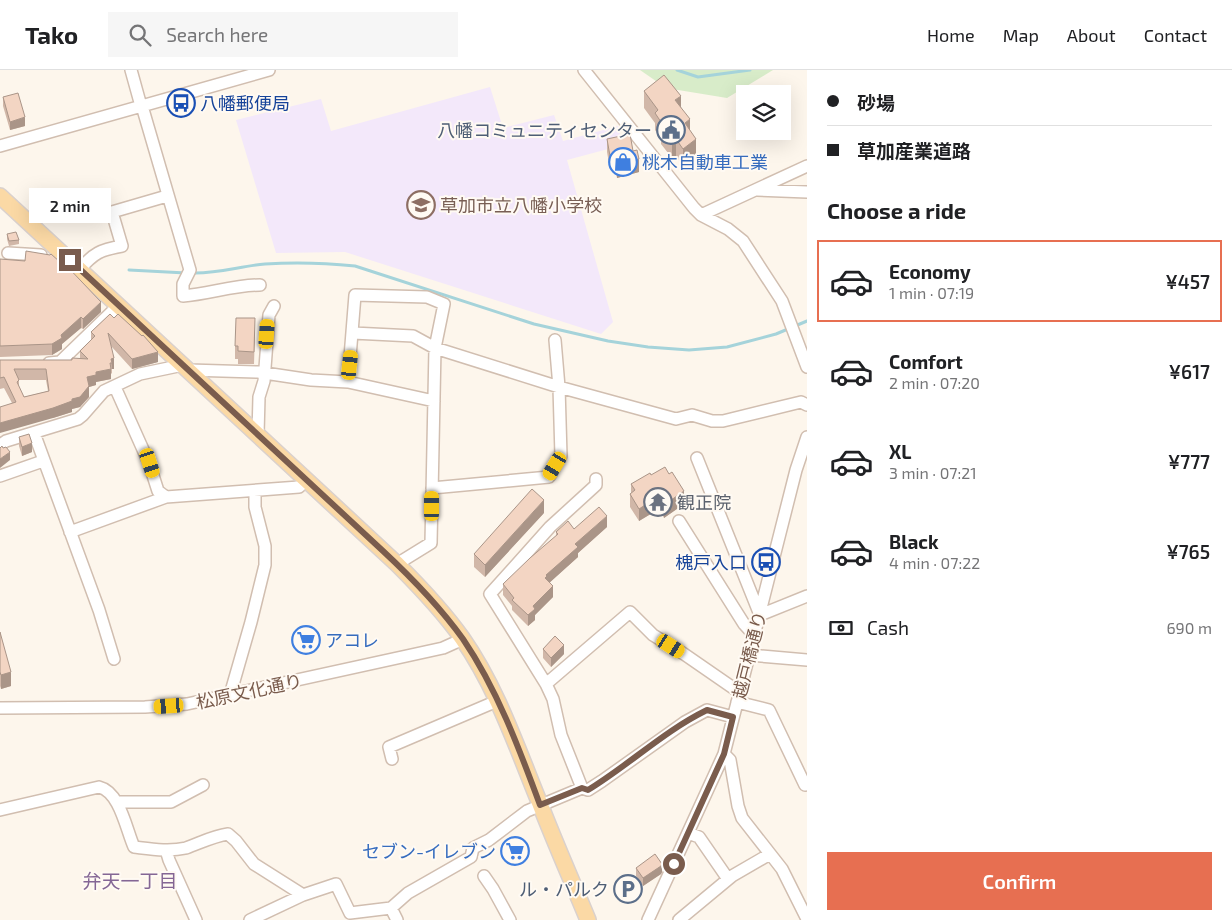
<!DOCTYPE html>
<html lang="en">
<head>
<meta charset="utf-8">
<style>
  :root { --surface:#fff; --page:#f6f6f6; --text:#202124; --muted:#757577; --line:#e0e0e0; --accent:#e76f51 }
  body { margin:0; font-family:"Exo 2","Noto Sans JP",sans-serif; background:var(--page); color:var(--text); height:100vh; display:flex; flex-direction:column; font-size:19px; white-space:nowrap }
  * { box-sizing:border-box; margin:0 }
  p { font-size:16px; color:var(--muted) }
  .icon { flex:none; width:28px; height:28px; fill:none; stroke:currentColor; stroke-width:2; stroke-linecap:round; stroke-linejoin:round }
  .map { position:relative; flex:1; overflow:hidden }
  .drawer { display:flex; flex-direction:column; background:var(--surface); width:425px }
  .drawer>* { flex:none }
  .banner { display:grid; align-content:center; height:110px; padding:0 20px; background:var(--surface) }
  .fabs { position:absolute; left:736px; top:15px; display:grid; gap:10px }
  .fabs a { display:grid; place-items:center; width:55px; height:55px; border-radius:0px; background:var(--surface); box-shadow:0 5px 20px #0002; font-size:25px }
  .end { position:absolute; width:22px; height:22px; margin:-11px; border:6px solid #7a5c4d; background:#fff; box-shadow:0 0 0 2px #fff }
  .from { border-radius:50% }
  .bubble { position:absolute; height:35px; border-radius:0px; background:var(--surface); box-shadow:0 5px 20px #0002; font-size:16px; font-weight:600; line-height:35px; text-align:center }
  .car { position:absolute; width:15px; height:30px; margin:-15px -8px; border-radius:6px; box-shadow:0 0 4px 1px #0007; background:linear-gradient(#f5c518 24%,#345 0 40%,#f5c518 0 76%,#345 0 86%,#f5c518 0) }
  .banner b { display:flex; align-items:center; gap:18px; height:48px; font-size:19px }
  .banner b+b { border-top:1px solid var(--line) }
  .banner i { width:12px; height:12px; background:var(--text) }
  ul { padding:0; list-style:none }
  li { display:flex; align-items:center; gap:15px; height:82px; margin:0 10px 8px; padding:0 10px; border:2px solid transparent; border-radius:0px }
  li div { flex:1 }
  li b { display:block; font-size:19px }
  li em { font-style:normal; font-weight:600 }
  li.selected { border-color:var(--accent) }
  li>.icon { width:45px; height:45px; stroke-width:1.5 }
  h2 { padding:0 20px; font-size:22px; line-height:60px }
  .pay { display:flex; align-items:center; gap:12px; height:55px; padding:0 20px; font-size:19px }
  .pay p { margin-inline-start:auto }
  .cta { display:flex; gap:10px; margin-top:auto; padding:10px 20px }
  .cta a { flex:1; height:58px; border-radius:0px; background:var(--accent); color:#fff; font-size:20px; font-weight:600; line-height:58px; text-align:center }
  header { display:flex; align-items:center; gap:30px; box-sizing:border-box; height:70px; padding:0 25px; background:var(--surface); border-bottom:1px solid var(--line) }
  header strong { font-size:24px }
  nav { display:flex; gap:28px; margin-inline-start:auto; font-size:18px }
  .search { width:350px; height:45px; background:var(--page); display:flex; align-items:center; gap:12px; box-sizing:border-box; padding:0 18px; border-radius:0px; color:var(--muted); font-size:19px }
  main { display:flex; flex:1; min-height:0 }
  .map>svg:first-child { display:block }
</style>
</head>
<body>
<header>
<strong>Tako</strong>
<div class="search"><svg class="icon" aria-label="search" viewBox="0 0 24 24"><circle cx="10" cy="10" r="6"/><path d="M15 15l6 6"/></svg>Search here</div>
<nav><a>Home</a><a>Map</a><a>About</a><a>Contact</a></nav>
</header>
<main>
<div class="map">
<svg width="807" height="850" viewBox="0 0 807 850">
  <rect width="100%" height="100%" fill="#fdf6ec"/>
  <path fill="#f3e8fa" d="M490,17L503,58L554,45L563,71L618,56L623,75L567,90L613,252L601,264L345,182L276,183L236,50L321,29L331,61Z"/>
  <path fill="#d8ecc9" d="M640,0H773L727,28L666,18Z"/>
  <g fill="none" stroke-linecap="round" stroke-linejoin="round">
    <path stroke="#a5d3da" stroke-width="3" d="M677,0L698,7L750,0
      M129,200L186,203
      M192,203C217,204 241,196 265,194C295,192 326,193 355,196L534,254L608,271L648,277L689,280L727,277L776,264L807,251"/>
    <defs>
      <path id="minor" d="M131,0L141,36
        M584,0L694,138L701,145L728,159L743,171L782,231L807,297
        M142,36L190,200L183,214V226C209,224 234,215 260,215
        M0,76L269,0
        M757,120L807,122
        M701,145L807,96
        M8,183L41,185
        M80,199C94,183 100,180 122,176L112,142L167,126
        M353,263L413,266L435,278L559,317L676,349L692,345L712,351H723L801,332L807,335
        M49,293L60,292L119,235
        M189,300L258,302L311,310L348,312L434,331
        M348,312L355,225L427,227L444,234L435,278L431,473L397,494
        M115,317L149,393L158,421L166,427
        M34,363L99,540L114,589
        M258,364L259,327L264,311L269,245L274,236
        M0,375L6,371L78,349L83,345L104,321L140,304L183,295
        M697,388L760,545L807,526
        M0,406L43,391
        M596,409V415L550,457L490,524L546,614L553,629L561,665L582,718L588,720L602,711L685,652L707,640L733,647
        M432,418L549,407L561,386L559,317L555,270
        M679,451L744,554L754,565
        M70,462L166,427L299,417L307,409
        M749,585L807,590
        M546,614L630,542L653,565L684,584L739,622
        M230,625L251,552L265,495V476L255,437V421
        M737,632L769,640L805,715L807,714
        M0,638L145,637L187,634L443,578L463,569
        M724,684L730,690L738,736L742,748L782,799L807,849
        M392,689L389,677L497,631
        M117,732H171L203,715
        M0,740L99,717C120,722 126,759 134,777C151,779 169,782 186,778C200,773 213,766 228,764L236,771L254,794L303,825L336,814L350,843L391,838L397,850
        M688,763L699,767L728,809
        M166,780L169,790L196,850
        M484,806L493,819L510,850
        M391,838L408,823L471,787L473,778L489,770L527,741L582,718
        M250,850L303,825
        M648,850L724,684L796,400L807,367
        M679,850L732,806L770,784"/>
      <path id="major" d="M0,126L397,494C420,517 443,541 462,568C497,618 517,678 540,734C555,773 572,811 588,850"/>
    </defs>
    <use href="#minor" stroke="#d1beb0" stroke-width="14"/>
    <use href="#major" stroke="#dad1cd" stroke-width="18"/>
    <use href="#minor" stroke="#fff" stroke-width="11"/>
    <use href="#major" stroke="#fbd9a5" stroke-width="15"/>
  </g>
  <path fill="#d1b7a8" fill-rule="evenodd" d="M644,21L681,37L690,60L696,86L683,96L676,86L672,88L661,74V69L655,60V53L644,38Z
    M3,27L25,56L10,60L3,36Z
    M607,69L639,102L617,108L615,99H610L607,82Z
    M7,164L19,170V174L9,176L7,169Z
    M0,176V189L101,242L83,259L81,258L62,274V279L52,285L0,287Z
    M110,244L158,292L132,299L111,276L114,299H112V303L111,304V309L96,312V315L89,317V327L80,337L72,339V342L53,348L12,333L4,318L0,319V290H72L80,289V281L91,270V262ZM19,310H46L48,321L24,327L19,318Z
    M255,261L254,294H238V289H235V276Z
    M19,367L32,382L22,386L19,376Z
    M651,405L684,434L664,448L659,439L639,451L630,437V424L631,423V414Z
    M544,443L485,507L474,497V484Z
    M607,457L578,483V487L550,512L553,527L535,545V550L528,556L512,540V536L503,525V514L556,466V462L574,459Z
    M0,562L11,616L1,619L0,616Z
    M543,579L564,584L551,597L543,588Z
    M636,798L662,802L661,804L643,816L636,806Z"/>
  <path fill="#aa9588" d="M681,26V43L675,30Z
    M25,47V56L10,60V52Z
    M690,49V66L685,53Z
    M676,69V86L672,88V71Z
    M696,69V86L683,96V79Z
    M639,89V102L617,108V95Z
    M101,232V242L83,259V249Z
    M81,247V258L62,274V279L52,285V274L61,265Z
    M158,282V292L132,299V289Z
    M114,288V299H112L111,289Z
    M111,299V309L96,312V315L89,317V327L80,337L72,339V342L53,348L0,363V353L72,329L87,307L96,302Z
    M32,373V382L22,386V377Z
    M10,382V390L0,398V389Z
    M684,421V434L664,448V435Z
    M659,426V439L639,451V439Z
    M544,430V443L485,507V495Z
    M607,446V457L578,483V487L547,515L545,508L546,505L575,474Z
    M553,516V527L535,545V550L528,556V545L533,536Z
    M564,575V584L551,597V588Z
    M11,602V616L1,619V605Z
    M662,794V802L661,804L643,816V808Z"/>
  <path fill="#f3d5c3" stroke="#aa9588" fill-rule="evenodd" d="M664,5L681,26L675,30L690,49L685,53L696,69L683,79L676,69L672,71L661,57L663,55L655,43L658,40L644,21Z
    M18,23L25,47L10,52L3,27Z
    M630,64L633,81L637,80L639,89L617,95L615,86H610L607,69Z
    M16,162L19,170L9,171L7,164Z
    M26,181L50,185L51,184L60,192L62,191L101,232L83,249L81,247L61,265L62,268L52,274L0,276V189L25,191Z
    M110,244L114,248L118,244L142,266L143,265L158,282L132,289L108,263L114,288L111,289L112,293H110L111,299L96,302V305L87,307L89,316L80,327L72,329V331L53,338L0,353V337L16,332L4,307L0,308V290H72V288L88,289L80,281L95,266L91,262ZM14,299H46L49,321L24,327L17,312L19,310Z
    M236,248H255L254,282L238,281V276H235Z
    M29,364L32,373L22,377L19,367Z
    M2,376L3,378L6,377L10,382L0,389V378Z
    M665,397L669,404L672,402L684,421L664,435L659,426L639,439L630,424L635,420L631,414L650,403L651,405Z
    M532,419L544,430L485,495L474,484Z
    M599,437L607,446L575,474L578,477L546,505L547,506L545,508L553,516L533,536L535,539L528,545L512,530L514,528L503,514L530,488L558,464L556,462L568,451L574,459Z
    M0,562L11,602L1,605L0,602Z
    M555,566L564,575L551,588L543,579Z
    M655,784L662,794L661,796L643,808L636,798Z"/>
  <g fill="none" stroke-linecap="round" stroke-linejoin="round">
    <path stroke="#7a5c4d" stroke-width="6" d="M70,190L383,481C412,508 440,537 463,569C497,619 519,678 540,735L582,718L588,720C629,695 664,661 707,640L733,647L724,684L674,794"/>
  </g>
  <defs>
    <symbol id="bus-ring" viewBox="-11 -11 22 22"><circle r="9.5" fill="#fffaf3" stroke="#1a4fb4" stroke-width="1.5"/><path d="M-5-6H5V4H4V6H2V4H-2V6H-4V4H-5ZM-3.5-4V0h7V-4ZM-3.5 1.2v1.5H-2V1.2ZM2 1.2v1.5H3.5V1.2Z" fill="#1a4fb4"/></symbol>
    <symbol id="civic-ring" viewBox="-11 -11 22 22"><circle r="9.5" fill="#fffaf3" stroke="#5c6f8a" stroke-width="1.5"/><path d="M-.6-6.5H3V-4.5H.6V-3L4-1V1h2V6H-6V1h2V-1L-.6-3ZM-1.2 2.5V6h2.4V2.5Z" fill="#5c6f8a"/></symbol>
    <symbol id="shop-ring" viewBox="-11 -11 22 22"><circle r="9.5" fill="#fffaf3" stroke="#3f7fe0" stroke-width="1.5"/><path d="M-5-2.5h2.3a2.7 3.5 0 0 1 5.4 0H5L5.5 6h-11ZM-1.5-2.5h3a1.5 2.3 0 0 0-3 0Z" fill="#3f7fe0"/></symbol>
    <symbol id="school-ring" viewBox="-11 -11 22 22"><circle r="9.5" fill="#fffaf3" stroke="#8d6e63" stroke-width="1.5"/><path d="M0-5L7-2L0 1L-7-2ZM-4 1L0 2.5L4 1V4Q0 6-4 4Z" fill="#8d6e63"/></symbol>
    <symbol id="temple-ring" viewBox="-11 -11 22 22"><circle r="9.5" fill="#fffaf3" stroke="#6b7280" stroke-width="1.5"/><path d="M0-6L5-2H3V0L6.5 2.5H4V6H1.5V3h-3V6H-4V2.5H-6.5L-3 0V-2H-5Z" fill="#6b7280"/></symbol>
    <symbol id="supermarket-ring" viewBox="-11 -11 22 22"><circle r="9.5" fill="#fffaf3" stroke="#3f7fe0" stroke-width="1.5"/><path d="M-6-5.5h2.5l.6 2H6L4.5 2H-2.5L-4.4-4H-6ZM-1.5 3.2a1.3 1.3 0 1 0 .1 0ZM3 3.2a1.3 1.3 0 1 0 .1 0Z" fill="#3f7fe0"/></symbol>
    <symbol id="parking-ring" viewBox="-11 -11 22 22"><circle r="9.5" fill="#fffaf3" stroke="#5c6f8a" stroke-width="1.5"/><path d="M-3.5-5.5H1a3.5 3.5 0 0 1 0 7H-1V5.5H-3.5ZM-1-3.4V-.6H.8a1.4 1.4 0 0 0 0-2.8Z" fill="#5c6f8a"/></symbol>
  </defs>
  <g fill-rule="evenodd">
    <use href="#bus-ring" x="165" y="17" width="32" height="32"/>
    <use href="#civic-ring" x="655" y="44" width="32" height="32"/>
    <use href="#shop-ring" x="607" y="76" width="32" height="32"/>
    <use href="#school-ring" x="405" y="119" width="32" height="32"/>
    <use href="#temple-ring" x="642" y="416" width="32" height="32"/>
    <use href="#bus-ring" x="750" y="476" width="32" height="32"/>
    <use href="#supermarket-ring" x="290" y="554" width="32" height="32"/>
    <use href="#supermarket-ring" x="499" y="765" width="32" height="32"/>
    <use href="#parking-ring" x="612" y="803" width="32" height="32"/>
  </g>
  <g text-anchor="middle" dominant-baseline="central" stroke-width="4" stroke-linejoin="round" paint-order="stroke">
    <g font-size="18" fill="#164399" stroke="#fffaf3" text-anchor="start">
      <text x="200" y="33">八幡郵便局</text>
      <text x="747" y="492" text-anchor="end">槐戸入口</text>
    </g>
    <g font-size="18" fill="#4e5e75" stroke="#fffaf3" text-anchor="end">
      <text x="652" y="60">八幡コミュニティセンター</text>
      <text x="609" y="819">ル・パルク</text>
    </g>
    <g font-size="18" fill="#366cbe" stroke="#fffaf3" text-anchor="start">
      <text x="642" y="92">桃木自動車工業</text>
      <text x="325" y="570">アコレ</text>
      <text x="496" y="781" text-anchor="end">セブン-イレブン</text>
    </g>
    <g font-size="18" fill="#785e54" stroke="#fffaf3" text-anchor="start">
      <text x="440" y="135">草加市立八幡小学校</text>
    </g>
    <g font-size="18" fill="#5b616d" stroke="#fffaf3" text-anchor="start">
      <text x="677" y="432">観正院</text>
    </g>
    <g font-size="18" fill="#7a5c4d" stroke="#fffaf3">
      <text transform="translate(749 585) rotate(-76)">越戸橋通り</text>
      <text transform="translate(249 621) rotate(-12)">松原文化通り</text>
    </g>
    <g font-size="19" fill="#846695" stroke="#fffaf3">
      <text x="130" y="810">弁天一丁目</text>
    </g>
  </g>
</svg>
<div class="fabs">
<a><svg class="icon" aria-label="layers" viewBox="0 0 24 24"><path d="M12 4l9 5-9 5-9-5zM3 14l9 5 9-5"/></svg></a>
</div>
<i class="end from" style="left:674px;top:794px"></i>
<i class="end" style="left:70px;top:190px"></i>
<div class="bubble" style="left:29px;top:118px;width:82px">2 min</div>
<i class="car" style="left:267px;top:264px;rotate:4deg"></i>
<i class="car" style="left:350px;top:295px;rotate:6deg"></i>
<i class="car" style="left:150px;top:393px;rotate:162deg"></i>
<i class="car" style="left:555px;top:396px;rotate:211deg"></i>
<i class="car" style="left:432px;top:436px;rotate:0deg"></i>
<i class="car" style="left:671px;top:576px;rotate:123deg"></i>
<i class="car" style="left:169px;top:636px;rotate:266deg"></i>
</div>
<section class="drawer">
<div class="banner">
<b><i class="from"></i>砂場</b>
<b><i></i>草加産業道路</b>
</div>
<h2>Choose a ride</h2>
<ul>
<li class="selected"><svg class="icon" aria-label="car" viewBox="0 0 24 24"><path d="M5 17H2v-5l4-1 3-4h7l3 4 3 1v5h-3M9 17h6M6 11h13"/><circle cx="7" cy="17" r="2"/><circle cx="17" cy="17" r="2"/></svg><div><b>Economy</b><p>1 min · 07:19</p></div><em>¥457</em></li>
<li><svg class="icon" aria-label="car" viewBox="0 0 24 24"><path d="M5 17H2v-5l4-1 3-4h7l3 4 3 1v5h-3M9 17h6M6 11h13"/><circle cx="7" cy="17" r="2"/><circle cx="17" cy="17" r="2"/></svg><div><b>Comfort</b><p>2 min · 07:20</p></div><em>¥617</em></li>
<li><svg class="icon" aria-label="car" viewBox="0 0 24 24"><path d="M5 17H2v-5l4-1 3-4h7l3 4 3 1v5h-3M9 17h6M6 11h13"/><circle cx="7" cy="17" r="2"/><circle cx="17" cy="17" r="2"/></svg><div><b>XL</b><p>3 min · 07:21</p></div><em>¥777</em></li>
<li><svg class="icon" aria-label="car" viewBox="0 0 24 24"><path d="M5 17H2v-5l4-1 3-4h7l3 4 3 1v5h-3M9 17h6M6 11h13"/><circle cx="7" cy="17" r="2"/><circle cx="17" cy="17" r="2"/></svg><div><b>Black</b><p>4 min · 07:22</p></div><em>¥765</em></li>
</ul>
<div class="pay"><svg class="icon" aria-label="cash" viewBox="0 0 24 24"><path d="M3 7h18v10H3z"/><circle cx="12" cy="12" r="2"/></svg>Cash<p>690 m</p></div>
<div class="cta"><a>Confirm</a></div>
</section>
</main>
</body>
</html>
